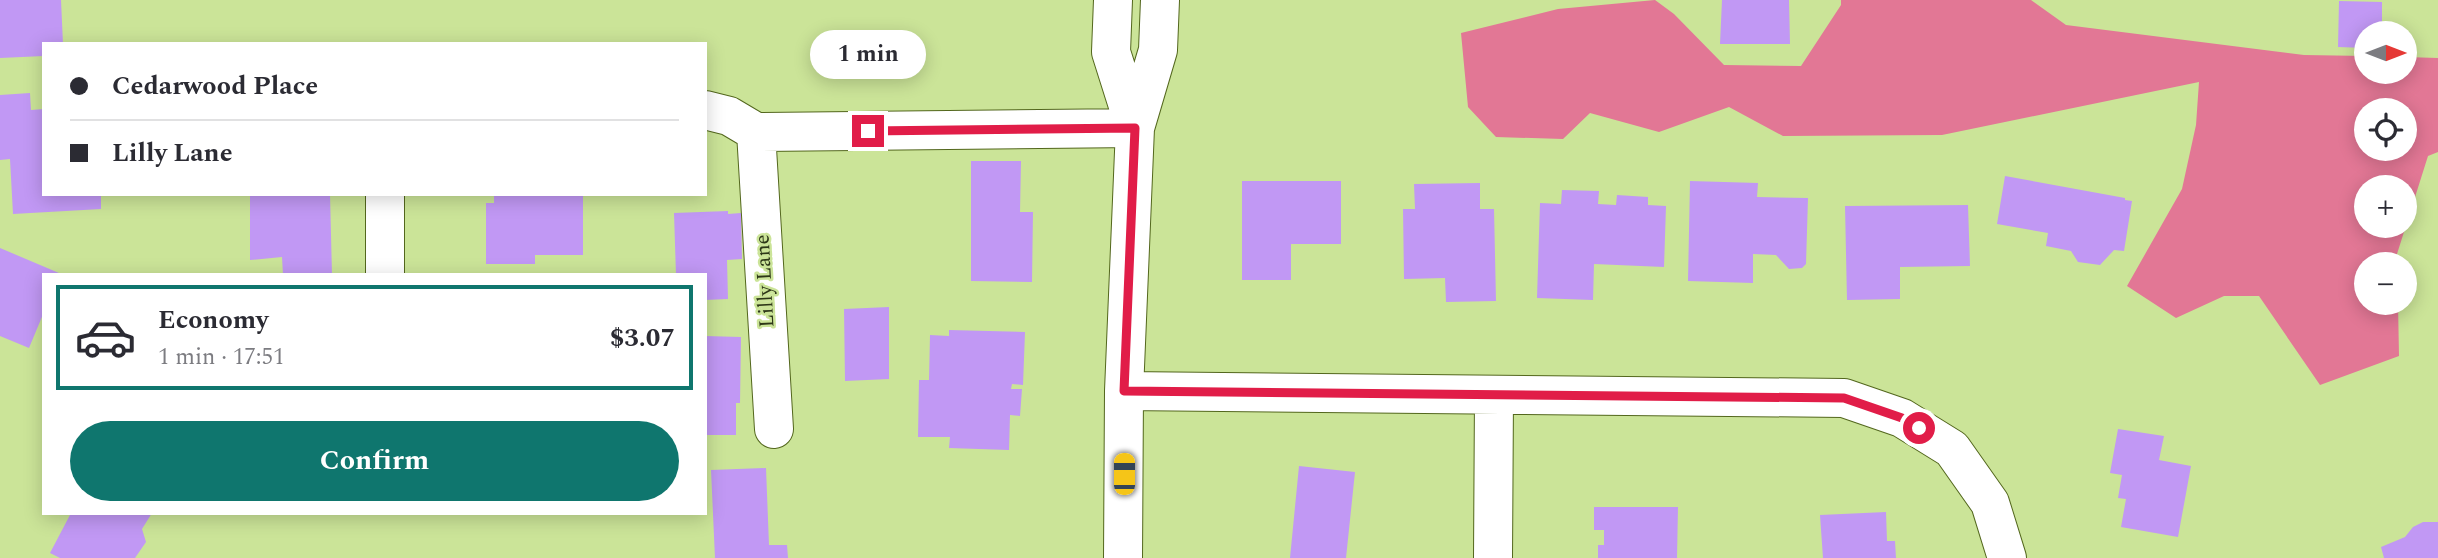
<!DOCTYPE html>
<html lang="en">
<head>
<meta charset="utf-8">
<style>
  :root { --surface:#fff; --page:#f7f7f7; --text:#2b2b33; --muted:#7c7c81; --line:#e1e1e2; --accent:#0f766e }
  body { margin:0; font-family:Spectral,serif; background:var(--page); color:var(--text); height:100vh; display:flex; flex-direction:column; font-size:26px; white-space:nowrap }
  * { box-sizing:border-box; margin:0 }
  p { font-size:23px; color:var(--muted) }
  .icon { flex:none; width:38px; height:38px; fill:none; stroke:currentColor; stroke-width:2; stroke-linecap:round; stroke-linejoin:round }
  .map { position:relative; flex:1; overflow:hidden }
  .side { position:absolute; left:42px; top:273px; width:665px; height:242px; display:flex; flex-direction:column; background:var(--surface); border-radius:0px; box-shadow:0 4px 18px #0003 }
  .side>* { flex:none }
  .hud { position:absolute; left:42px; top:42px; width:665px; height:154px; border-radius:0px; box-shadow:0 4px 18px #0003; display:grid; align-content:center; height:154px; padding:0 28px; background:var(--surface) }
  .needle { width:46px; rotate:90deg }
  .buttons { position:absolute; left:2354px; top:21px; display:grid; gap:14px }
  .buttons a { display:grid; place-items:center; width:63px; height:63px; border-radius:50%; background:var(--surface); box-shadow:0 4px 18px #0003; font-size:35px }
  .end { position:absolute; width:32px; height:32px; margin:-16px; border:9px solid #e11d48; background:#fff; box-shadow:0 0 0 4px #fff }
  .from { border-radius:50% }
  .bubble { position:absolute; height:49px; border-radius:24px; background:var(--surface); box-shadow:0 4px 18px #0003; font-size:23px; font-weight:700; line-height:49px; text-align:center }
  .car { position:absolute; width:21px; height:42px; margin:-21px -10px; border-radius:9px; box-shadow:0 0 5px 2px #0007; background:linear-gradient(#f5c518 24%,#345 0 40%,#f5c518 0 76%,#345 0 86%,#f5c518 0) }
  .hud b { display:flex; align-items:center; gap:24px; height:66px; font-size:26px }
  .hud b+b { border-top:2px solid var(--line) }
  .hud i { width:18px; height:18px; background:var(--text) }
  ul { padding:12px 0 0; list-style:none }
  li { display:flex; align-items:center; gap:21px; height:105px; margin:0 14px 10px; padding:0 14px; border:4px solid transparent; border-radius:0px }
  li div { flex:1 }
  li b { display:block; font-size:26px }
  li em { font-style:normal; font-weight:700 }
  li.selected { border-color:var(--accent) }
  li>.icon { width:63px; height:63px; stroke-width:1.5 }
  .primary-button { display:flex; gap:14px; margin-top:auto; padding:14px 28px }
  .primary-button a { flex:1; height:80px; border-radius:42px; background:var(--accent); color:#fff; font-size:28px; font-weight:700; line-height:80px; text-align:center }
  .map>svg:first-child { display:block }
</style>
</head>
<body>
<div class="map">
<svg width="2438" height="558" viewBox="0 0 2438 558">
  <rect width="100%" height="100%" fill="#cbe498"/>
  <path fill="#e27795" fill-rule="evenodd" d="M1655,0L1674,14L1724,65L1801,66L1841,5V0H2031L2066,25L2304,55L2366,56V72H2404L2405,57L2438,58V152L2428,156L2397,254V264H2366V303H2398L2399,356L2320,385L2259,296H2224L2176,318L2127,286L2182,189L2196,125L2199,82L1942,135L1783,136L1729,107L1659,132L1590,113L1563,139L1496,137L1468,107L1461,33L1558,9ZM2366,110H2404V149H2366ZM2366,187H2404V226H2366Z"/>
  <path fill="#c198f4" d="M0,0H61L63,44H44V56L0,58Z
    M1722,0H1789L1790,44H1720Z
    M2339,1L2382,2V33H2366V48L2338,47Z
    M30,93L31,110L44,109V194H101V209L13,214L10,159L0,160V95Z
    M971,161H1021L1020,212H1033L1032,282L971,281Z
    M2005,176L2125,198V200L2132,201L2124,251L2114,250L2100,265L2078,262L2071,251L2046,246L2048,233L1997,224Z
    M1242,181H1341V244H1291V280H1242Z
    M1690,181L1758,183L1757,197L1808,198L1806,264L1802,268L1789,269L1776,255L1753,254V283L1688,281Z
    M1480,183V209H1494L1496,301L1446,302L1445,278L1404,279L1403,209H1415L1414,184Z
    M1562,190L1599,191L1598,204L1616,205L1617,195L1648,197V205L1666,206L1664,267L1594,264L1593,300L1537,298L1540,203L1561,204Z
    M250,194H330L332,275H283L282,257L250,260Z
    M494,194H583V255H535V264H486V203H494Z
    M1968,205L1970,266L1900,267V299L1847,300L1845,206Z
    M728,211V214L741,213L742,259L727,260L728,299L705,300V275H676L674,213Z
    M0,248L59,273V275H44V312L29,348L0,336Z
    M889,307V379L845,381L844,309Z
    M949,330L1025,332L1023,385L1012,384L1011,389H1022L1020,416L1010,415L1009,450L949,448L950,437H918L919,380H929L930,335L949,336Z
    M705,336L741,337L740,403H736V435H705Z
    M2118,429L2164,436L2159,460L2191,466L2178,537L2121,527L2126,499L2118,498L2122,475L2110,473Z
    M1299,466L1355,472L1346,558H1290Z
    M766,468L769,545H787L788,558H715L711,470Z
    M1594,507H1678L1677,558H1598V545H1604V530H1594Z
    M1886,512L1887,541H1895L1896,558H1823L1820,515Z
    M71,513H152L142,529L146,542L135,558H60L50,553Z
    M2423,522H2438V558H2384L2381,547L2405,537L2413,527Z"/>
  <g fill="none" stroke-linecap="round" stroke-linejoin="round">
    <defs>
      <path id="minor" d="M1113,0L1111,52L1135,128
        M705,110L729,116L756,132L1135,128
        M756,132L774,429
        M385,194V275
        M1124,391L1844,398L1902,418L1952,449L1990,503L2007,558
        M1123,558L1124,391L1135,128L1158,50L1160,0
        M1493,558L1494,395"/>
    </defs>
    <use href="#minor" stroke="#53671d" stroke-width="40"/>
    <use href="#minor" stroke="#fff" stroke-width="38"/>
  </g>
  <g fill="none" stroke-linecap="round" stroke-linejoin="round">
    <path stroke="#e11d48" stroke-width="9" d="M868,131L1135,128L1124,391L1844,398L1902,418L1919,428"/>
  </g>
  <g text-anchor="middle" dominant-baseline="central" stroke-width="5" stroke-linejoin="round" paint-order="stroke">
    <g font-size="21" fill="#2d3718" stroke="#cbe498">
      <text transform="translate(765 281) rotate(-93)">Lilly Lane</text>
    </g>
  </g>
</svg>
<div class="buttons">
<a><svg class="needle" viewBox="-14 -14 28 28"><path d="M0-13l5 13h-10z" fill="#e53935"/><path d="M0 13l5-13h-10z" fill="#7c7c81"/></svg></a>
<a><svg class="icon" aria-label="locate" viewBox="0 0 24 24"><circle cx="12" cy="12" r="6"/><path d="M12 2v4M12 18v4M2 12h4M18 12h4"/></svg></a>
<a>+</a>
<a>−</a>
</div>
<i class="end from" style="left:1919px;top:428px"></i>
<i class="end" style="left:868px;top:131px"></i>
<div class="bubble" style="left:810px;top:30px;width:116px">1 min</div>
<i class="car" style="left:1124px;top:474px;rotate:0deg"></i>
<div class="hud">
<b><i class="from"></i>Cedarwood Place</b>
<b><i></i>Lilly Lane</b>
</div>
<section class="side">
<ul>
<li class="selected"><svg class="icon" aria-label="car" viewBox="0 0 24 24"><path d="M5 17H2v-5l4-1 3-4h7l3 4 3 1v5h-3M9 17h6M6 11h13"/><circle cx="7" cy="17" r="2"/><circle cx="17" cy="17" r="2"/></svg><div><b>Economy</b><p>1 min · 17:51</p></div><em>$3.07</em></li>
</ul>
<div class="primary-button"><a>Confirm</a></div>
</section>
</div>
</body>
</html>
